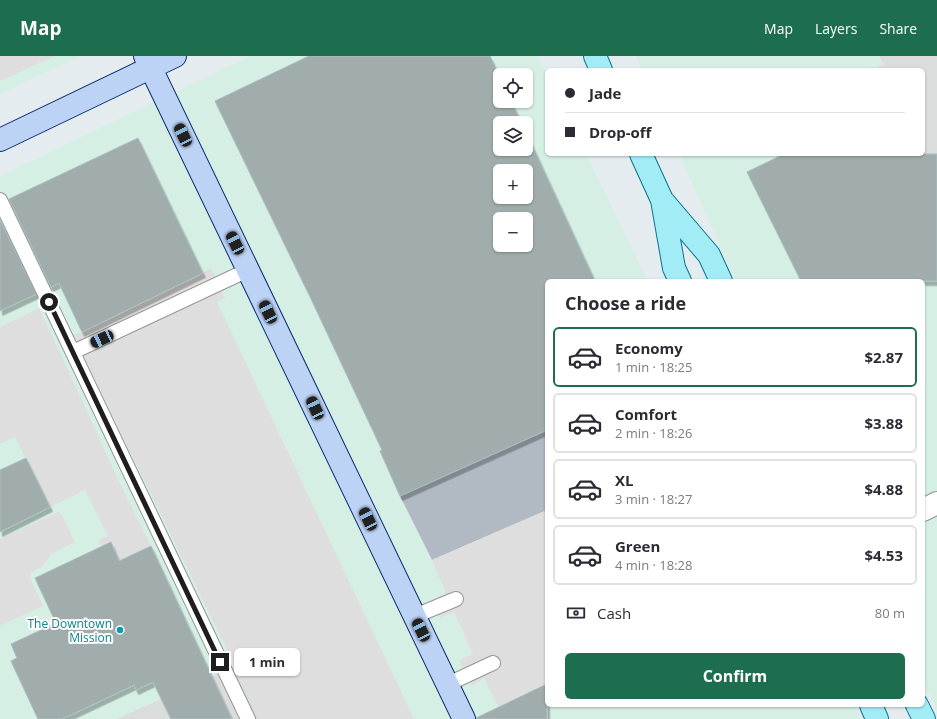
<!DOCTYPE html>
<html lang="en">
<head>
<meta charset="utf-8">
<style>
  :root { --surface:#fff; --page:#f7f7f7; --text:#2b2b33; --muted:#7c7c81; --line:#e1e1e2; --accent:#1d6e4e }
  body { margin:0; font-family:"Open Sans",sans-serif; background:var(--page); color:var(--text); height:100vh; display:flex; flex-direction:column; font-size:15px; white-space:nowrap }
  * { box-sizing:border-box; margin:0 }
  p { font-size:13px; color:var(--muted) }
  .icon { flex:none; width:22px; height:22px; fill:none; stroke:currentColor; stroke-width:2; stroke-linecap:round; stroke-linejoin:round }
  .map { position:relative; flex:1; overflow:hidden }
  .sheet { position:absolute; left:545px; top:223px; width:380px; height:428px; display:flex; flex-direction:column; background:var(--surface); border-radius:6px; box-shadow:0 1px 3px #0004 }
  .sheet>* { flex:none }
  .top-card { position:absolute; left:545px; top:12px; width:380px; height:88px; border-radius:6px; box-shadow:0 1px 3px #0004; display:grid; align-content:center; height:88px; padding:0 20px; background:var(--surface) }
  .fabs { position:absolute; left:493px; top:12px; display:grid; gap:8px }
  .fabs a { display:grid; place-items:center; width:40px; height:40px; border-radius:6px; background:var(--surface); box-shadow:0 1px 3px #0004; font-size:20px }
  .end { position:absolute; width:18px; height:18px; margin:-9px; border:5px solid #1e1e1e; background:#fff; box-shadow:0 0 0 2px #fff }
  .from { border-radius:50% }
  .bubble { position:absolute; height:28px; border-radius:6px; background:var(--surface); box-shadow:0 1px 3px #0004; font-size:13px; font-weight:700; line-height:28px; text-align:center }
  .car { position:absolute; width:12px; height:24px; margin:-12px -6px; border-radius:5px; box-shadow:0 0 3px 1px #0007; background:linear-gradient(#222 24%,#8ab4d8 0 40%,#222 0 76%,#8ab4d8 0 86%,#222 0) }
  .top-card b { display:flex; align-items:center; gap:14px; height:38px; font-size:15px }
  .top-card b+b { border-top:1px solid var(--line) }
  .top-card i { width:10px; height:10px; background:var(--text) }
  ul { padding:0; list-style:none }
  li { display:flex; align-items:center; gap:12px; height:60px; margin:0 8px 6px; padding:0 12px; border:2px solid var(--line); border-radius:6px }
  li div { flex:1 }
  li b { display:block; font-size:15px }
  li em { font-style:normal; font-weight:700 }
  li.active { border-color:var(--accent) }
  li>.icon { width:36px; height:36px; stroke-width:1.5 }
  h2 { padding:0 20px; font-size:18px; line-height:48px }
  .pay { display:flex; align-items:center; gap:10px; height:44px; padding:0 20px; font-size:15px }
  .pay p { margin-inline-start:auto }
  .button { display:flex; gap:8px; margin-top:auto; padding:8px 20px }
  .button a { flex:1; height:46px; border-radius:6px; background:var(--accent); color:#fff; font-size:16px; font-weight:700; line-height:46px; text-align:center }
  header { display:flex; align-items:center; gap:24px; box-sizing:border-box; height:56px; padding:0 20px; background:var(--accent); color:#fff }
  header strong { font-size:19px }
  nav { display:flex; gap:22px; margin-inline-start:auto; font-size:14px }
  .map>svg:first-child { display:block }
</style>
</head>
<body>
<header>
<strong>Map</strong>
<nav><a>Map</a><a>Layers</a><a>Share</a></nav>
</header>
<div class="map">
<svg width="937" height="663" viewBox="0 0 937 663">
  <defs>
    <filter id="shadow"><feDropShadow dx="2.5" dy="4.5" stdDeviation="0" flood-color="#0004"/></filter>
  </defs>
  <rect width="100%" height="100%" fill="#e5ecef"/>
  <path fill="#dbdcdc" d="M879,0H937V162L923,98V14H878L877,11L883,8Z
    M235,610L261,663H116Z"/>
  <path fill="#d5efe4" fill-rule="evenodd" d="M0,0H81L0,38Z
    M250,0H538L547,19V98H586L648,225H547V649H855L861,663H261L235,610L116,663H0V120ZM500,19H526V45H500ZM500,67H526V93H500ZM500,115H526V141H500ZM500,163H526V189H500Z
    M636,0H879L883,8L877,11L878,14H641Z
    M679,98H905L937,162V654L923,626V225H736Z"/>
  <path fill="#b1b9c3" d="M547,374V454L432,504L400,440Z"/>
  <path fill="#dedede" d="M0,0H55L0,25Z
    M211,212L225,242L217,246L414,663H261L73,279L82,276Z
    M39,252L84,348L116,419L151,490L110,509L98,484L108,480L85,434L32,460L26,446L43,438L15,381L0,388V271Z
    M547,454V628L499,652L484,622L472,630L459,604L473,598L454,556L440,562L432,544L446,537L432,504Z
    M60,455L75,486L51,498L44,509L31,517L30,522L43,550L0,570V483Z"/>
  <path fill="#a1adad" stroke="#a8bfbf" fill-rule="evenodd" filter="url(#shadow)" d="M309,0H490L500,21V45H511L522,67H500V93H526V76L595,225H547V374L400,440L380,395L382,394L313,247L215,45ZM500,115H526V141H500ZM500,163H526V189H500Z
    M138,82L203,217L82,276L59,227L51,231L9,143Z
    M784,98H937V225H801L747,116Z
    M0,164L36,238L0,255Z
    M26,402L50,451L0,476V414Z
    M111,486L119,505L151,490L232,663H171L153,626L136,634L134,629L62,663H38L11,605L17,602L11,588L56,567L35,522Z
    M547,628V663H476V662Z"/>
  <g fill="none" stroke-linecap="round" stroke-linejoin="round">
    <defs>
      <path id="lane" d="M0,144L248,663
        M73,296L248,214
        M415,560L456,543
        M448,628L493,607"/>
      <path id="street" d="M923,454L937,447"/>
      <path id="secondary" d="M145,0L464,663
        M0,84L175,0"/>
      <path id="primary" d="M595,0L601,14
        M641,98L662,144L674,212L680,225
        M662,144L709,199L721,225
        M871,649L877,663
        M917,649L924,663"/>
    </defs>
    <use href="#lane" stroke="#959595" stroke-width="16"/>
    <use href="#street" stroke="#959595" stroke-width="24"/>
    <use href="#secondary" stroke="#0b2d70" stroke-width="24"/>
    <use href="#primary" stroke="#087290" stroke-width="24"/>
    <use href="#lane" stroke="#fff" stroke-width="14"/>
    <use href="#street" stroke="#fff" stroke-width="22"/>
    <use href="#secondary" stroke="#bcd3f6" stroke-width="22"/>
    <use href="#primary" stroke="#a2ecf6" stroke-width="22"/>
  </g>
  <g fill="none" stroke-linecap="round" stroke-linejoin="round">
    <path stroke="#1e1e1e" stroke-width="5" d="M49,246L220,606"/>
  </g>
  <circle fill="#0f9aa8" stroke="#fff" stroke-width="1.5" cx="120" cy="574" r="4"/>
  <g text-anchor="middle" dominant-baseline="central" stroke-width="4" stroke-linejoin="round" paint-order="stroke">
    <g font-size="12" fill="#0d838f" stroke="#fff" text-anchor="end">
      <text x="112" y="567">The Downtown<tspan x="112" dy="14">Mission</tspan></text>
    </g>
  </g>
</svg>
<div class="fabs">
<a><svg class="icon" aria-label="locate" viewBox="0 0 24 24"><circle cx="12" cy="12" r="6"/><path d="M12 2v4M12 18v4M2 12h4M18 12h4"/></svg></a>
<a><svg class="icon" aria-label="layers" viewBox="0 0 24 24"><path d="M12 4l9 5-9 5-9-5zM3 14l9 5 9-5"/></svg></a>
<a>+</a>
<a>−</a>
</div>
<i class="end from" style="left:49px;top:246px"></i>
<i class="end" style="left:220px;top:606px"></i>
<div class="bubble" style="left:234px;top:592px;width:66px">1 min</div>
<i class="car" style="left:183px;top:79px;rotate:334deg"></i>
<i class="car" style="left:235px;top:187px;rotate:334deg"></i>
<i class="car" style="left:268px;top:256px;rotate:334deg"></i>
<i class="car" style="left:102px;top:283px;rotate:245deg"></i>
<i class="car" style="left:315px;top:352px;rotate:335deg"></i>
<i class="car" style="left:368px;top:463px;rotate:334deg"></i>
<i class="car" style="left:421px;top:574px;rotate:334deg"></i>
<div class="top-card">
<b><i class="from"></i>Jade</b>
<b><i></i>Drop-off</b>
</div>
<section class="sheet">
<h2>Choose a ride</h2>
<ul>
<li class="active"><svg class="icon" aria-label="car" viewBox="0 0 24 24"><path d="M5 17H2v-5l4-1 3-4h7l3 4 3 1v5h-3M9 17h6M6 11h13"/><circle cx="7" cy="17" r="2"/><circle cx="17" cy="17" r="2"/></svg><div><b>Economy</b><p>1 min · 18:25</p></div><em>$2.87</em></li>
<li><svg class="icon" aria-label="car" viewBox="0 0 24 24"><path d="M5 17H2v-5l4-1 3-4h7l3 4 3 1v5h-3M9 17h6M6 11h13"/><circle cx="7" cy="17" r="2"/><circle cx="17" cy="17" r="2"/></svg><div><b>Comfort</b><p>2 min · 18:26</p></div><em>$3.88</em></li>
<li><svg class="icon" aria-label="car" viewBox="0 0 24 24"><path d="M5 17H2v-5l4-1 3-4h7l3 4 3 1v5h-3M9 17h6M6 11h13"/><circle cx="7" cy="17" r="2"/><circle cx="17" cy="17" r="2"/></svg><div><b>XL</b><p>3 min · 18:27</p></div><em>$4.88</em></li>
<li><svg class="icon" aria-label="car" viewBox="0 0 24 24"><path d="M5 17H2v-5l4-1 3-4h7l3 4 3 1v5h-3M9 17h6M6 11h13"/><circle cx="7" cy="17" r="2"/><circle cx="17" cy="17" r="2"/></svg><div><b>Green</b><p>4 min · 18:28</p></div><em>$4.53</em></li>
</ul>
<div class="pay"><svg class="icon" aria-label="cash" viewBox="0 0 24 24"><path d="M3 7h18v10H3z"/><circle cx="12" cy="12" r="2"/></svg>Cash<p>80 m</p></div>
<div class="button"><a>Confirm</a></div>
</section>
</div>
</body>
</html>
